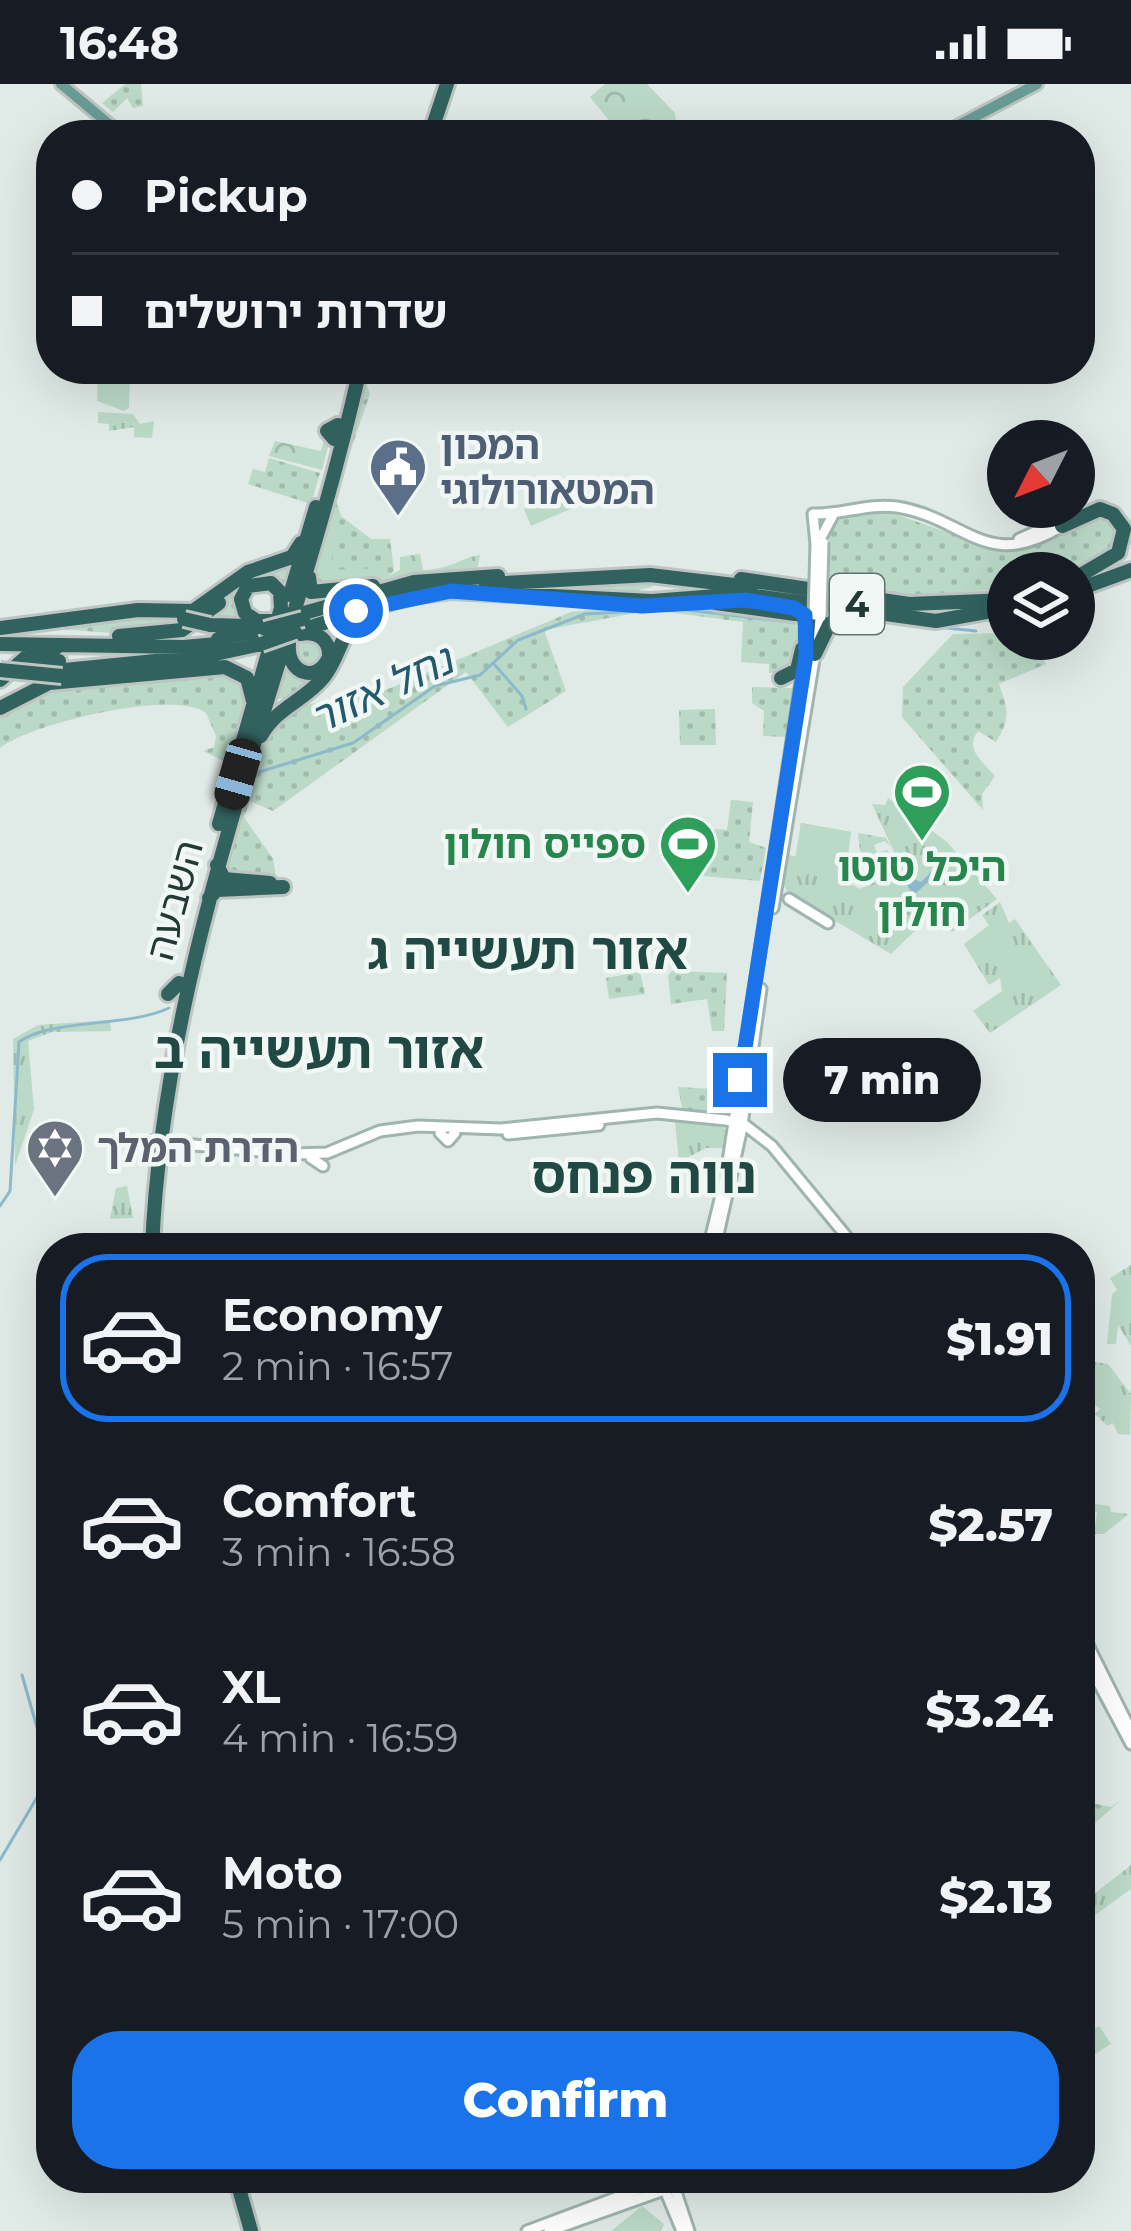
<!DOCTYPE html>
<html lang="en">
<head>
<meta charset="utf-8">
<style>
  :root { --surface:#171b24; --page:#20242c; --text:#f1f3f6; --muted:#9ea1a6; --line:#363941; --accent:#1a73e8 }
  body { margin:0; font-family:Montserrat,"Noto Sans Hebrew",sans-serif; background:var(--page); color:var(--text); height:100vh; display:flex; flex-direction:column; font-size:45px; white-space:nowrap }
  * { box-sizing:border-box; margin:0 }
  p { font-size:39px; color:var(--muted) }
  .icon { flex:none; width:66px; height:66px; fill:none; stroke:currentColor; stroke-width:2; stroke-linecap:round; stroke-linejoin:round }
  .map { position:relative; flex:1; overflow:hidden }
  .side { position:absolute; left:36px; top:1149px; width:1059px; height:960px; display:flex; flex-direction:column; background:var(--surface); border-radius:48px; box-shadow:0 12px 48px #0002 }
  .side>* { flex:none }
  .guide { position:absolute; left:36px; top:36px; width:1059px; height:264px; border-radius:48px; box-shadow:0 12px 48px #0002; display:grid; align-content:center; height:264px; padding:0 36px; background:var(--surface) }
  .needle { width:78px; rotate:228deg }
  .buttons { position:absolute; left:987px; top:336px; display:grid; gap:24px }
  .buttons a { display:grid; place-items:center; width:108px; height:108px; border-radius:50%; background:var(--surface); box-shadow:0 12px 48px #0002; font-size:60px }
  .end { position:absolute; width:54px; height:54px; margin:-27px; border:15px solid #1a73e8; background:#fff; box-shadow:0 0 0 6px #fff }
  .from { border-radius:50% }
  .bubble { position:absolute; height:84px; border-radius:42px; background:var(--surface); box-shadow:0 12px 48px #0002; font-size:39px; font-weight:800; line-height:84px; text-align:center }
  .car { position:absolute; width:36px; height:72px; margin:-36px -18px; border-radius:15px; box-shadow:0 0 9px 3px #0007; background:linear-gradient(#222 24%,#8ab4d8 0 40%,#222 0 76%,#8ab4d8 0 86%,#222 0) }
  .guide b { display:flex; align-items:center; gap:42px; height:114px; font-size:45px }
  .guide b+b { border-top:3px solid var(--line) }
  .guide i { width:30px; height:30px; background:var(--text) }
  ul { padding:21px 0 0; list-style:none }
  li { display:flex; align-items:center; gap:36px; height:168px; margin:0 24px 18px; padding:0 12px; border:6px solid transparent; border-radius:48px }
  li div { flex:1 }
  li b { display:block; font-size:45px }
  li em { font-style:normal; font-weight:800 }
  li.current { border-color:var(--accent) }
  li>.icon { width:108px; height:108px; stroke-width:1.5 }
  .cta { display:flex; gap:24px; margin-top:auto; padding:24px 36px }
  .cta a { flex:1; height:138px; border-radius:48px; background:var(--accent); color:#fff; font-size:48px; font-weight:800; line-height:138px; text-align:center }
  .status { display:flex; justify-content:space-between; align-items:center; height:84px; padding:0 60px; background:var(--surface); direction:ltr }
  .status svg { height:33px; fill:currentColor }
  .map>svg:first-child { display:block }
</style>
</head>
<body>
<div class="status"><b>16:48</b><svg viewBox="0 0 49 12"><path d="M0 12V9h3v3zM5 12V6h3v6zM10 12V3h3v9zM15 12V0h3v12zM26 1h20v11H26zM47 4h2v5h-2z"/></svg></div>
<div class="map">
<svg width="1131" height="2147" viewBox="0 0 1131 2147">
  <defs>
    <pattern id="grass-dots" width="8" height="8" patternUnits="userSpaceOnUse" patternTransform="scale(3)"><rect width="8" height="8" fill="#bbd9c7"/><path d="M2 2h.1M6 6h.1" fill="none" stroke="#a0bbac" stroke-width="1.8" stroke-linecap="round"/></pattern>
    <pattern id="forest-crowns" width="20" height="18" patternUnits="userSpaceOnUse" patternTransform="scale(3)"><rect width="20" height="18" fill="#bbd9c7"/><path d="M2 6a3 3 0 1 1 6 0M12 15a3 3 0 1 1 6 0" fill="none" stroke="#a0bbac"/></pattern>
    <pattern id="park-tufts" width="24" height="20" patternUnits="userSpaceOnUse" patternTransform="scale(3)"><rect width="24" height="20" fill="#bbd9c7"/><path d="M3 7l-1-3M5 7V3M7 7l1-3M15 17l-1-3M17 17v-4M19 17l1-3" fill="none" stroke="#a0bbac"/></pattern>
  </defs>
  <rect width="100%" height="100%" fill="#e0eae7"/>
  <path fill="url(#grass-dots)" d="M125,0H141L143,22L133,24L127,14L113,28L102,19Z
    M366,298L370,310L335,412L341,432L371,455H390L394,487L381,499L311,493L355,308Z
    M269,374L320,389L311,420L248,400L253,385L265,388Z
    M883,426L1002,467L1035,462L1094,428L1120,440L1121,459L1074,490L1008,489V505L911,511L829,501L825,448L833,433Z
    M290,480L296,483L285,512L244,503L248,535L205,537L251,489Z
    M654,495L652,503L622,510L468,504Z
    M616,523L720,524L792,536C805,549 795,570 790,587L769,589V580L741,578L743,538L652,526L544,546L566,607L508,643L466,588L273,727L250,717L244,733L273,775L276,793L223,791L247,715L240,711L264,649L290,623L376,610L571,528Z
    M355,530C340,563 318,622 270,614L286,559L292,585L317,591C340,576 333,555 311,544Z
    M138,532L189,539L123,550L36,543Z
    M1008,549V555H1029L1046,580L999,600C1007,624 1012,632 996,658L978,647C964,665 982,677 995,692L982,710L983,726L902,633L903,603L953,550Z
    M310,551L327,568L315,586L295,581L293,554Z
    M229,585L250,605L234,682L203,667L214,663L216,652L206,629C175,605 32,639 0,664V628L36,605Z
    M752,603L794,604L788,653L763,652L764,627L752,619Z
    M715,625L716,661H680L679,626Z
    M731,716L753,718L749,758L766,764L760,797L679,790L676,742L727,746Z
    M858,749L886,754L891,763L885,757L874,761L877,769L887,766L891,773L872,781V791L866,790L867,770L860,767Z
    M672,887L727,889L724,947H712L707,915L671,920L668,892Z
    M640,888L645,910L609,915L606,894Z
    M678,1003L732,1006L729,1031L683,1029Z
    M1080,1694L1083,1704L1094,1706L1092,1719L1111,1723L1121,1716L1094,1740L1088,1731L1080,1736L1086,1726L1080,1717Z"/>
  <path fill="url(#forest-crowns)" d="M605,0H647L675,29L678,51H603L615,44L590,13Z
    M326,349L330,356L322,386L269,372L275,357L321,367Z
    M570,405L575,423L531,442L524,425Z
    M332,406L340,431L330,486L382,484L385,494L400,486V473L420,470L423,486C453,485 462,473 480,471L476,491L321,506L310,494Z"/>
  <path fill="url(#park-tufts)" d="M107,285H130L129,324L124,327L97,317L98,288Z
    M98,328L133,330L140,340L154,337L152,354L134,353V343L109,347V340L98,339Z
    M888,714L947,758L997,815L952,848L918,818L912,827L922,840L891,870L788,809L781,796L785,771L796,772L801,739L851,748L846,787L837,789L859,805L870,801L867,796L901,783L872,720L885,721Z
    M1000,818L1009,839L1015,835L1061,901L990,949L973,927L1002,907L1000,894L989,901L964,860L989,841L982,831Z
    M110,936L111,947L52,948L28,957L34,1025L15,1082L13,955L38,941Z
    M675,1037L722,1043L731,1050L728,1064H706L679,1078Z
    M127,1102L133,1134L110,1135L116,1104Z
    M1131,1181V1262L1118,1241L1116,1260H1107L1112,1210L1117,1206L1110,1194Z
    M1080,1276L1108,1280L1131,1310L1130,1351L1118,1350L1113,1339L1108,1342L1095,1330L1100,1325L1080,1309Z
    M1080,1418L1110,1422L1111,1428L1129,1430L1104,1450H1094L1097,1428L1080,1423Z
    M1131,1781V1805L1080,1842V1821Z"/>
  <path fill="#bbd9c7" d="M801,739L851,748L844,787L812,791L811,785L804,796L797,791L783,795L785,781L794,782Z
    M1099,1942L1111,1960L1080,1980V1954Z
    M642,2122L664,2140L661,2147H611Z"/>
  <path fill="#8cbacb" d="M946,773L951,778L892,830L911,807L906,800L912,794L921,798Z"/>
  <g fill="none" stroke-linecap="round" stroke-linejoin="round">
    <path stroke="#8cbacb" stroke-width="3" d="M858,535L976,547
      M493,579L522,612L526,625
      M259,688L353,659L435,602L480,591L518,556L585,530L678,525L798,539
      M0,1122L10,1107L19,958C53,934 126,944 169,924
      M0,1776L42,1705L40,1654L22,1591"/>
    <path stroke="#bac7c3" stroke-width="9" stroke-dasharray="9 4.5" stroke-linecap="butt" d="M665,2094L672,2111"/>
    <defs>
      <path id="secondary" d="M813,430C841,431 868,419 897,423C966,434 986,489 1062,442
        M813,430L816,460
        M823,450L834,429
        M1019,455L1055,439
        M789,815L828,839
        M773,824L821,533
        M440,1049L448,1057L455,1049
        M508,1050L599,1041
        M151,1057L292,1070L327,1069L380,1047L418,1042L501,1045L657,1029L726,1036L745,1041L772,1062L856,1164
        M311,1074L323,1082
        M708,1164L726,1091L803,584
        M715,1164L741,1048L761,905
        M1080,1545L1131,1647
        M1080,1564L1131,1660
        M674,2102L689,2147
        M665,2106L682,2147
        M527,2147L658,2098
        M549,2147L664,2106"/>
      <path id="primary" d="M61,0L122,51
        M940,51L1037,0"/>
      <path id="highway" d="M430,51L447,0
        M334,355L327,347L338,341
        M1052,424L1069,429
        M1062,442L1100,425L1113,430L1124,445L1118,469L1074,495
        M309,493L311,508L373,502
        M741,495L909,520L1008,516
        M486,500L650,491L751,503
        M1074,507L1131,486
        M290,511L316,423
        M716,519L795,530
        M789,522L808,537L806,571
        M304,529L414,498L498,492
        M210,541L248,542
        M0,544L138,526L193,527L248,488L292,473L301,459
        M295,548L410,512L451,507L652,517L742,510L936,537L1008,524
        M119,552L182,546L219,519
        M218,555L265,545
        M0,560L184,563L228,559
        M289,560C286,589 317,601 329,573C330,555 317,547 300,550
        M815,570L830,539L854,531
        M29,579L59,577
        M44,588L206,572L261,560
        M781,594L797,586L802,565
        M0,596L25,574L56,564
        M0,624L49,599L225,583L247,594L253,617
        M261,652C276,624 304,617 323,594C340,574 341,545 363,530
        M219,740L281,524L280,508L271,499L248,502L241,515L245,529L257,537H277
        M217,781L224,795L270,799
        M209,814L217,806L283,803
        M168,910L179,899
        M152,1164C165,858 294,580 360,285
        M236,2094L251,2147"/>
    </defs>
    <use href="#secondary" stroke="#a0b5b0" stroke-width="15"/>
    <use href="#primary" stroke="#bdc4c2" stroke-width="16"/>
    <use href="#highway" stroke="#bdc4c2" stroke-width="20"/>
    <use href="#secondary" stroke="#fff" stroke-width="9"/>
    <use href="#primary" stroke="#689c95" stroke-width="10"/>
    <use href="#highway" stroke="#31625e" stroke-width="14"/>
    <defs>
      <path id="secondary-bridge" d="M814,531L816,460
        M821,533L823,458"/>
      <path id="highway-bridge" d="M184,535L210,541
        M265,545L303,535
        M261,560L295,548
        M0,586L62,592"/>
    </defs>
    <use href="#secondary-bridge" stroke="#a0b5b0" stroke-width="15" stroke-linecap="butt"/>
    <use href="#highway-bridge" stroke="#bdc4c2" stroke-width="20" stroke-linecap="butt"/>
    <use href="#secondary-bridge" stroke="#fff" stroke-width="9"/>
    <use href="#highway-bridge" stroke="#31625e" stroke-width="14"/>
  </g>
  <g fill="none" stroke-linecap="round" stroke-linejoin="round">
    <path stroke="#1a73e8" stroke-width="15" d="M356,527L451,507L642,522L746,516L794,524L805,531L806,571L740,996"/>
  </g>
  <defs>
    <symbol id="civic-pin" viewBox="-11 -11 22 30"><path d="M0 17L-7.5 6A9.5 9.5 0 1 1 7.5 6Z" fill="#5c6f8a" stroke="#f0f7f4"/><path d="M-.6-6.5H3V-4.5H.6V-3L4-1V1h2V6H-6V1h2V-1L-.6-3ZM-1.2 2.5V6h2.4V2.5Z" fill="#fff"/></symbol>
    <symbol id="stadium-pin" viewBox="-11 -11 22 30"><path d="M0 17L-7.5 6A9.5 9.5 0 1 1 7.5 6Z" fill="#2e9e5b" stroke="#f0f7f4"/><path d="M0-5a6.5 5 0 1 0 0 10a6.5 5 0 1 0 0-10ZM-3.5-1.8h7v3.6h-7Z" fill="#fff"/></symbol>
    <symbol id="synagogue-pin" viewBox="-11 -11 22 30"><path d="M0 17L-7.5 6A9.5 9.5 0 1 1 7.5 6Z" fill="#6b7280" stroke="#f0f7f4"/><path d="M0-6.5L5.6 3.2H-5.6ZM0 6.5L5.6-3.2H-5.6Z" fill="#fff"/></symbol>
  </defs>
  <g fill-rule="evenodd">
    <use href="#civic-pin" x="365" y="350" width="66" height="90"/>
    <use href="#stadium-pin" x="889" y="675" width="66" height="90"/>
    <use href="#stadium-pin" x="655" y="727" width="66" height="90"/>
    <use href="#synagogue-pin" x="22" y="1031" width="66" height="90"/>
  </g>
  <g text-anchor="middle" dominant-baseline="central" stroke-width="9" stroke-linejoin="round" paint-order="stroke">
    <rect fill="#f0f7f4" stroke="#60726e" stroke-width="3" x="830" y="490" width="54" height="60" rx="9"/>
    <g font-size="36" font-weight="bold" fill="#223935">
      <text x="857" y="520">4</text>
    </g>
    <g font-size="39" font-weight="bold" fill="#4e5e75" stroke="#f0f7f4" text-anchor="start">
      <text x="440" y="361">המכון<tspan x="440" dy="45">המטאורולוגי</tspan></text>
    </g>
    <g font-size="39" font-weight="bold" fill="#27864d" stroke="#f0f7f4" text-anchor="end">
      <text x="646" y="760">ספייס חולון</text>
      <text x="922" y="783" text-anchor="middle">היכל טוטו<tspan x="922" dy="45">חולון</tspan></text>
    </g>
    <g font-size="39" fill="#223935" stroke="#f0f7f4">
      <text transform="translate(174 816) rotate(-75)">השבעה</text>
    </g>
    <g font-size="39" font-weight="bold" fill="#5b616d" stroke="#f0f7f4" text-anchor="start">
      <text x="97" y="1064">הדרת המלך</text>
    </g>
    <g font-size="42" font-style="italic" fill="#22596f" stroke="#f0f7f4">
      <text transform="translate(381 605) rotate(-25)">נחל אזור</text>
    </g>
    <g font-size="51" font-weight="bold" fill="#204944" stroke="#f0f7f4">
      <text x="528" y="867">אזור תעשייה ג</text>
      <text x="319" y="966">אזור תעשייה ב</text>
      <text x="644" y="1091">נווה פנחס</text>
    </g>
  </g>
</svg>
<div class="buttons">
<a><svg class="needle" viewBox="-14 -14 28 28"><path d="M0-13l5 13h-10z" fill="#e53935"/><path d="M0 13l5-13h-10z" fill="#9ea1a6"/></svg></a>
<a><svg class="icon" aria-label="layers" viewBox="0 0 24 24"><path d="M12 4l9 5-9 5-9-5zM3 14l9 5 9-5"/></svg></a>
</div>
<i class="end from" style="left:356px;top:527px"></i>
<i class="end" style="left:740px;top:996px"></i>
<div class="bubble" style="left:783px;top:954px;width:198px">7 min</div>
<i class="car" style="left:238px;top:690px;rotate:196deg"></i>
<div class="guide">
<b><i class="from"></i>Pickup</b>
<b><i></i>שדרות ירושלים</b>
</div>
<section class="side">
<ul>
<li class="current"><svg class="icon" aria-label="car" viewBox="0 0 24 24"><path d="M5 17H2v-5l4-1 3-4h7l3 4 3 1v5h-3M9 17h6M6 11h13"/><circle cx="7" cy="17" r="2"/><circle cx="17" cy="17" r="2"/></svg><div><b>Economy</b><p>2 min · 16:57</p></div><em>$1.91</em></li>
<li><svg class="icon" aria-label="car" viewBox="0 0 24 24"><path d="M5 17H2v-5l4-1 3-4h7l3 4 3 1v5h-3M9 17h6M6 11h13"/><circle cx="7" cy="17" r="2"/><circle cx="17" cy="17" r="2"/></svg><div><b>Comfort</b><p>3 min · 16:58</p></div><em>$2.57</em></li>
<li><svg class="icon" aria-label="car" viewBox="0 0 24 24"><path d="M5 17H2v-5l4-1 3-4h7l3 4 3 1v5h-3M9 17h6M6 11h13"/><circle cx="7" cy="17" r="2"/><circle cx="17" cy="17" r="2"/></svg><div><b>XL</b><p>4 min · 16:59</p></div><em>$3.24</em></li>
<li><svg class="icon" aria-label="car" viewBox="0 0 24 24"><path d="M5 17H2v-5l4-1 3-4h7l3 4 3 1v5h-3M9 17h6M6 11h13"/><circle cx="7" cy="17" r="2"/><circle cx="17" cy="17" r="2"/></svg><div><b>Moto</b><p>5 min · 17:00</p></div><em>$2.13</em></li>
</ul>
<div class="cta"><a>Confirm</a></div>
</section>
</div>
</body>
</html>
